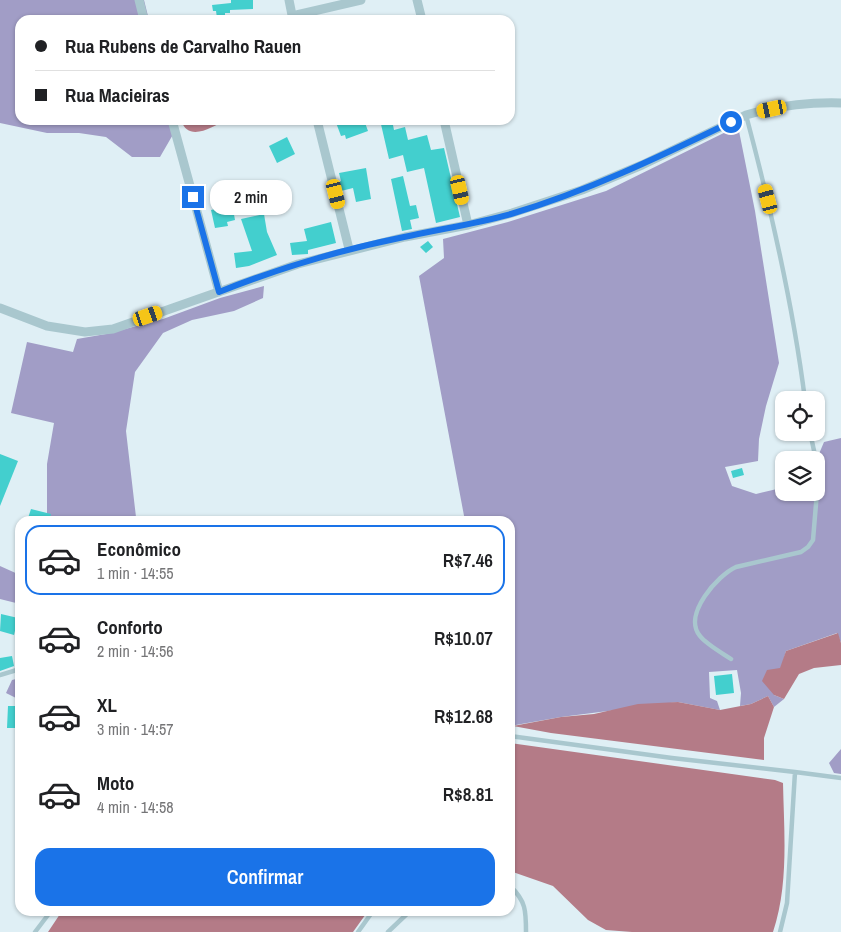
<!DOCTYPE html>
<html lang="pt">
<head>
<meta charset="utf-8">
<style>
  :root { --surface:#fff; --page:#f2f2f2; --text:#202124; --muted:#757577; --line:#e0e0e0; --accent:#1a73e8 }
  body { margin:0; font-family:"Archivo Narrow",sans-serif; background:var(--page); color:var(--text); height:100vh; display:flex; flex-direction:column; font-size:19px; white-space:nowrap }
  * { box-sizing:border-box; margin:0 }
  p { font-size:16px; color:var(--muted) }
  .icon { flex:none; width:28px; height:28px; fill:none; stroke:currentColor; stroke-width:2; stroke-linecap:round; stroke-linejoin:round }
  .map { position:relative; flex:1; overflow:hidden }
  .drawer { position:absolute; left:15px; top:516px; width:500px; height:400px; display:flex; flex-direction:column; background:var(--surface); border-radius:15px; box-shadow:0 1px 4px #0004 }
  .drawer>* { flex:none }
  .guide { position:absolute; left:15px; top:15px; width:500px; height:110px; border-radius:15px; box-shadow:0 1px 4px #0004; display:grid; align-content:center; height:110px; padding:0 20px; background:var(--surface) }
  .fabs { position:absolute; left:775px; top:391px; display:grid; gap:10px }
  .fabs a { display:grid; place-items:center; width:50px; height:50px; border-radius:10px; background:var(--surface); box-shadow:0 1px 4px #0004; font-size:25px }
  .end { position:absolute; width:22px; height:22px; margin:-11px; border:6px solid #1a73e8; background:#fff; box-shadow:0 0 0 2px #fff }
  .from { border-radius:50% }
  .bubble { position:absolute; height:35px; border-radius:15px; background:var(--surface); box-shadow:0 1px 4px #0004; font-size:16px; font-weight:600; line-height:35px; text-align:center }
  .car { position:absolute; width:15px; height:30px; margin:-15px -8px; border-radius:6px; box-shadow:0 0 4px 1px #0007; background:linear-gradient(#f5c518 24%,#345 0 40%,#f5c518 0 76%,#345 0 86%,#f5c518 0) }
  .guide b { display:flex; align-items:center; gap:18px; height:48px; font-size:19px }
  .guide b+b { border-top:1px solid var(--line) }
  .guide i { width:12px; height:12px; background:var(--text) }
  ul { padding:9px 0 0; list-style:none }
  li { display:flex; align-items:center; gap:15px; height:70px; margin:0 10px 8px; padding:0 10px; border:2px solid transparent; border-radius:15px }
  li div { flex:1 }
  li b { display:block; font-size:19px }
  li em { font-style:normal; font-weight:600 }
  li.active { border-color:var(--accent) }
  li>.icon { width:45px; height:45px; stroke-width:1.5 }
  .button { display:flex; gap:10px; margin-top:auto; padding:10px 20px }
  .button a { flex:1; height:58px; border-radius:15px; background:var(--accent); color:#fff; font-size:20px; font-weight:600; line-height:58px; text-align:center }
  .map>svg:first-child { display:block }
</style>
</head>
<body>
<div class="map">
<svg width="841" height="932" viewBox="0 0 841 932">
  <rect width="100%" height="100%" fill="#dfeff5"/>
  <path fill="#a19dc6" d="M0,0H144L149,20H20V120H172L175,131L160,157H132L106,137L79,133H47L0,123Z
    M738,126L755,211L779,363L766,406L759,439L758,461L725,467L732,486L756,494L777,489L786,495L793,493L816,492V461L824,442L841,438V643L837,633L786,651L774,695L784,699L774,707L768,696L751,704L740,706L741,693L737,670L709,672L710,698L717,701L720,710L678,702L561,717L510,726V521H465L419,276L444,258L443,239L508,222L606,191Z
    M264,286L263,298L234,311L192,320L163,333L135,372L126,431L136,517L139,521H47V464L54,423L11,413L27,342L73,352L77,339L106,334L163,319L220,298Z
    M0,566L20,575V604L0,599Z
    M20,678V700L6,693L12,680Z
    M841,749V774L834,773L829,763Z"/>
  <path fill="#b47b87" d="M181,120H225C213,127 188,143 181,120Z
    M838,633L841,643V665L814,668L799,674L784,699L774,695L762,681L767,670L780,668L786,651Z
    M768,696L774,707L764,738V760L551,733L513,726L561,717L594,714L638,704L678,702L720,710L751,704Z
    M510,743L775,780L783,783C784,832 789,884 773,932H632L606,930L588,920L553,886L510,871Z
    M62,911H368L353,932H48Z"/>
  <path fill="#43cfce" d="M231,0H253V9L230,10V13H225V17L217,18L216,11H213L212,5L231,3Z
    M335,120H364L368,131L346,139L345,135L341,136Z
    M380,120H392L394,130L405,127L408,140L427,135L431,150L444,148L460,217L436,223L424,168L407,172L403,155L389,159Z
    M287,137L295,154L277,163L269,146Z
    M366,168L371,199L356,202L353,188L341,191L339,182L341,181L339,173Z
    M403,176L410,206L416,205L419,218L410,220L412,229L402,231L391,179Z
    M228,206L229,210L233,209L235,220L227,222L228,226L215,228L211,210Z
    M264,214L267,232L277,255L249,266L236,268L234,253L252,251L241,219Z
    M331,222L336,243L308,250V254L292,255L290,243L307,241L304,229Z
    M428,241L433,247L426,253L420,247Z
    M797,451L801,460H776Z
    M0,454L18,461L0,506Z
    M742,468L744,475L733,478L731,471Z
    M31,509L51,514L49,521L28,518Z
    M1,614L18,618L14,635L0,631Z
    M12,656L14,666L0,671V658Z
    M732,674L734,693L716,695L714,676Z
    M8,706H20V728H7Z"/>
  <g fill="none" stroke-linecap="round" stroke-linejoin="round">
    <path stroke="#a9c7ce" stroke-width="4.5" d="M746,115C771,209 793,304 805,400
      M810,432L816,460
      M731,659C722,653 706,644 700,636C682,615 718,575 736,567L801,552L808,547L813,540L818,480L816,464
      M0,675L20,669
      M510,736L672,758L795,772
      M510,886C526,901 526,911 526,932
      M35,932L51,911
      M358,932L373,911
      M388,932L410,911
      M780,932L787,903L795,772L841,778"/>
    <path stroke="#a9c7ce" stroke-width="9" d="M139,0L144,20
      M289,0L293,20
      M417,0L422,20
      M292,16L361,0
      M172,120L219,292
      M317,120L349,249
      M444,120L468,225
      M0,308L47,326L85,332L113,329L298,264L405,237L468,225L512,213L582,190L642,165L746,115C777,106 809,102 841,103"/>
  </g>
  <g fill="none" stroke-linecap="round" stroke-linejoin="round">
    <path stroke="#1a73e8" stroke-width="6" d="M193,197L219,292C279,268 340,250 404,237C440,229 475,224 511,214C588,191 659,157 731,122"/>
  </g>
</svg>
<div class="fabs">
<a><svg class="icon" aria-label="locate" viewBox="0 0 24 24"><circle cx="12" cy="12" r="6"/><path d="M12 2v4M12 18v4M2 12h4M18 12h4"/></svg></a>
<a><svg class="icon" aria-label="layers" viewBox="0 0 24 24"><path d="M12 4l9 5-9 5-9-5zM3 14l9 5 9-5"/></svg></a>
</div>
<i class="end from" style="left:731px;top:122px"></i>
<i class="end" style="left:193px;top:197px"></i>
<div class="bubble" style="left:210px;top:180px;width:82px">2 min</div>
<i class="car" style="left:772px;top:109px;rotate:258deg"></i>
<i class="car" style="left:460px;top:190px;rotate:167deg"></i>
<i class="car" style="left:336px;top:194px;rotate:166deg"></i>
<i class="car" style="left:768px;top:199px;rotate:345deg"></i>
<i class="car" style="left:148px;top:316px;rotate:71deg"></i>
<div class="guide">
<b><i class="from"></i>Rua Rubens de Carvalho Rauen</b>
<b><i></i>Rua Macieiras</b>
</div>
<section class="drawer">
<ul>
<li class="active"><svg class="icon" aria-label="car" viewBox="0 0 24 24"><path d="M5 17H2v-5l4-1 3-4h7l3 4 3 1v5h-3M9 17h6M6 11h13"/><circle cx="7" cy="17" r="2"/><circle cx="17" cy="17" r="2"/></svg><div><b>Econômico</b><p>1 min · 14:55</p></div><em>R$7.46</em></li>
<li><svg class="icon" aria-label="car" viewBox="0 0 24 24"><path d="M5 17H2v-5l4-1 3-4h7l3 4 3 1v5h-3M9 17h6M6 11h13"/><circle cx="7" cy="17" r="2"/><circle cx="17" cy="17" r="2"/></svg><div><b>Conforto</b><p>2 min · 14:56</p></div><em>R$10.07</em></li>
<li><svg class="icon" aria-label="car" viewBox="0 0 24 24"><path d="M5 17H2v-5l4-1 3-4h7l3 4 3 1v5h-3M9 17h6M6 11h13"/><circle cx="7" cy="17" r="2"/><circle cx="17" cy="17" r="2"/></svg><div><b>XL</b><p>3 min · 14:57</p></div><em>R$12.68</em></li>
<li><svg class="icon" aria-label="car" viewBox="0 0 24 24"><path d="M5 17H2v-5l4-1 3-4h7l3 4 3 1v5h-3M9 17h6M6 11h13"/><circle cx="7" cy="17" r="2"/><circle cx="17" cy="17" r="2"/></svg><div><b>Moto</b><p>4 min · 14:58</p></div><em>R$8.81</em></li>
</ul>
<div class="button"><a>Confirmar</a></div>
</section>
</div>
</body>
</html>
